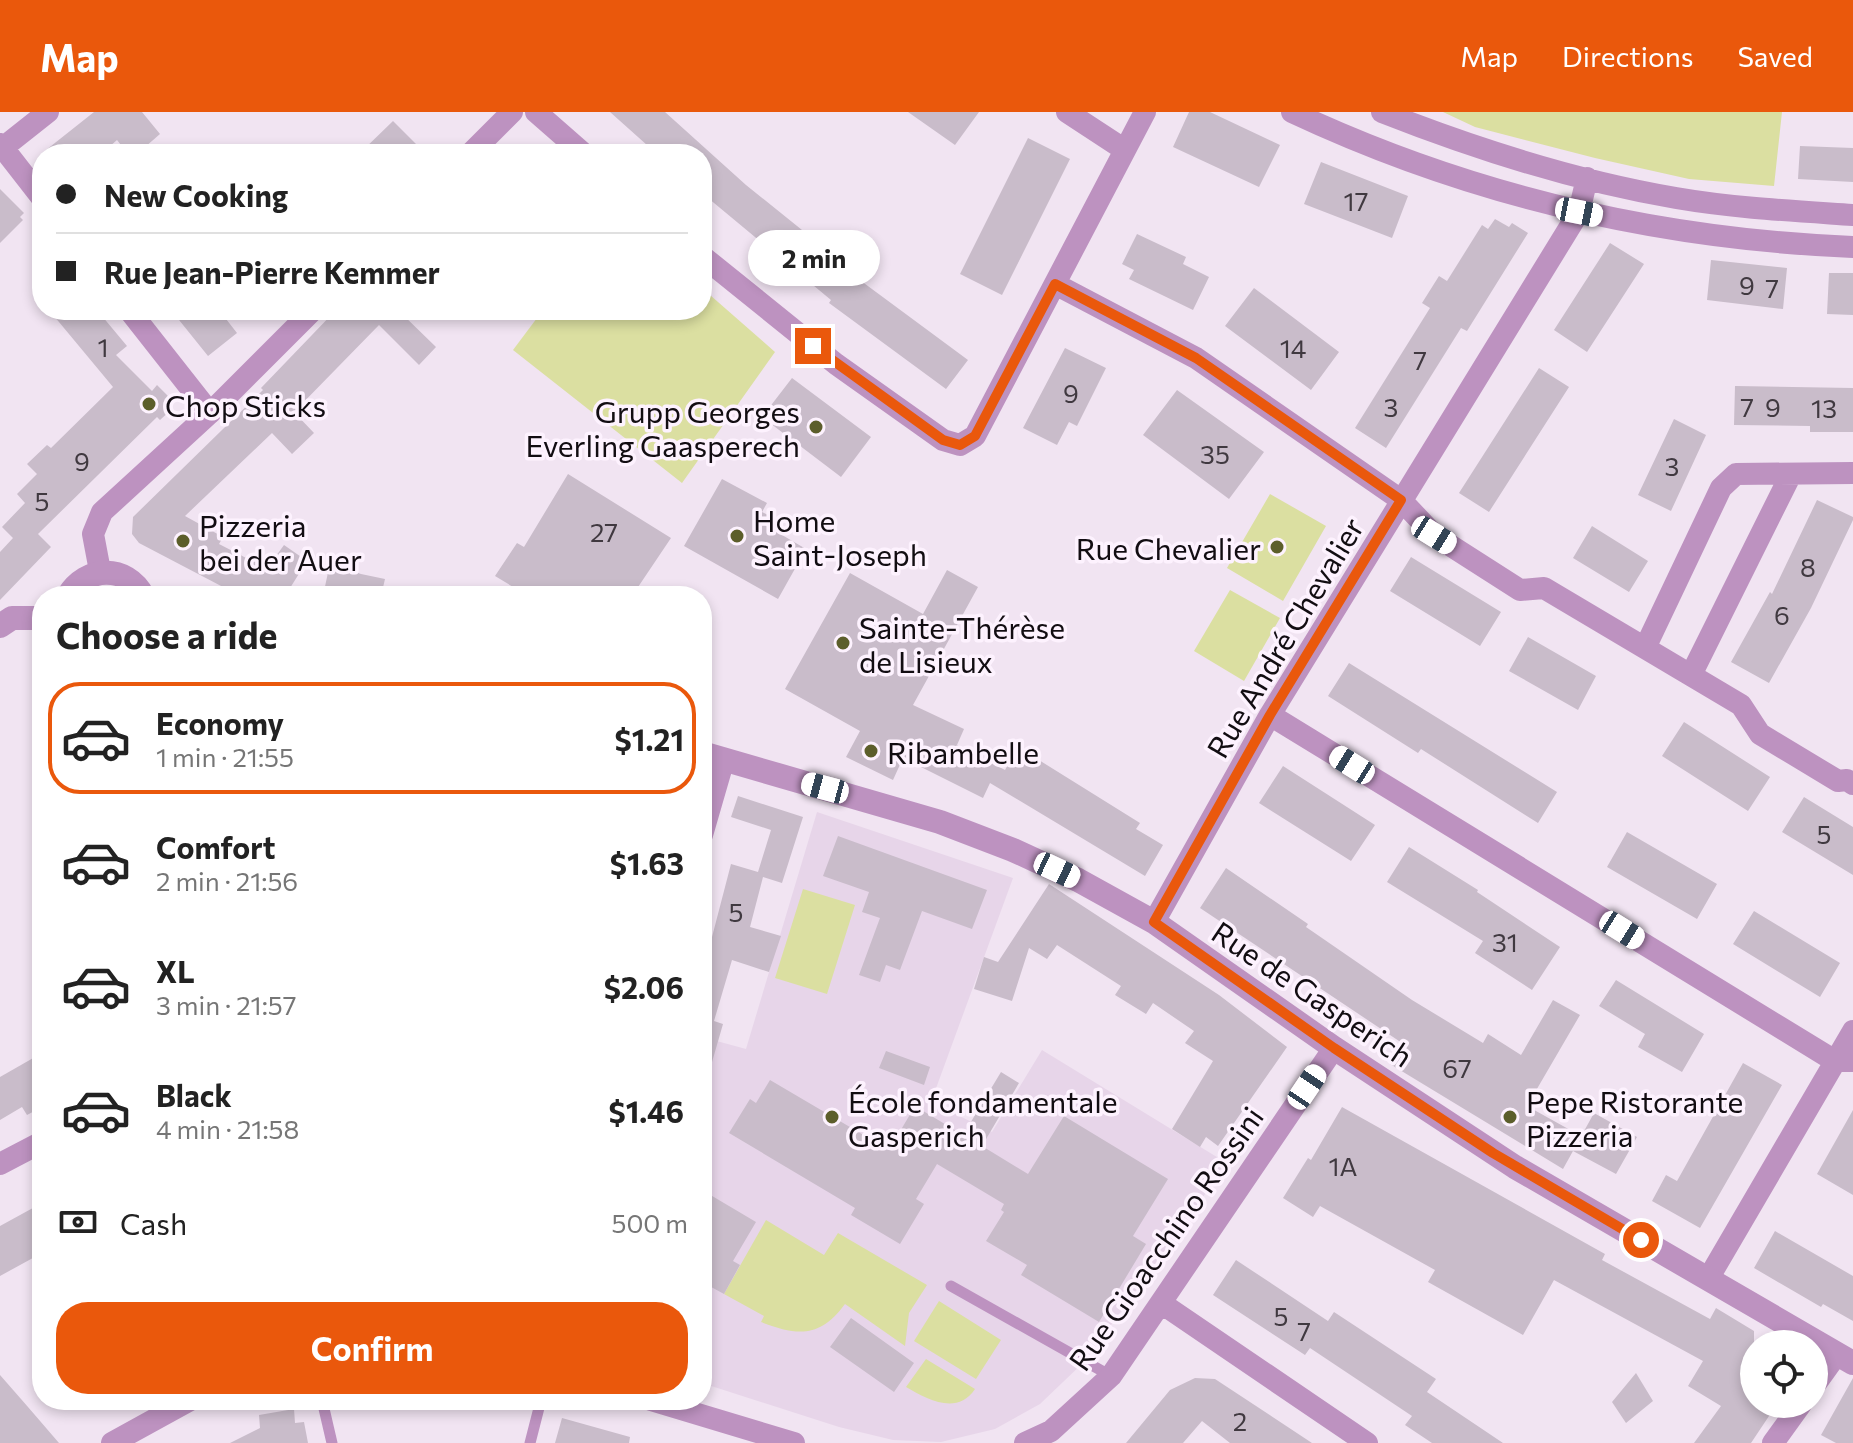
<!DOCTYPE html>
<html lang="en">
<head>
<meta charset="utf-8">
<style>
  :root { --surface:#fff; --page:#f2f2f2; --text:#222; --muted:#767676; --line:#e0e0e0; --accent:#ea580c }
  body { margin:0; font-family:Commissioner,sans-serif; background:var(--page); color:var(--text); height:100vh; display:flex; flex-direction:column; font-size:30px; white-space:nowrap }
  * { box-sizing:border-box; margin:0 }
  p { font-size:26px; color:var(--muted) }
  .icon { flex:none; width:44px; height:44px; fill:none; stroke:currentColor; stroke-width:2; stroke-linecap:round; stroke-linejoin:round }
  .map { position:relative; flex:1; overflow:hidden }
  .drawer { position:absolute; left:32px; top:474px; width:680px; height:824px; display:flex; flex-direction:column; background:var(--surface); border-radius:32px; box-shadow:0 4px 12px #0003 }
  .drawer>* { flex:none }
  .banner { position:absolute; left:32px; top:32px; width:680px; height:176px; border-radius:32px; box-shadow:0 4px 12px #0003; display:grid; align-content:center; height:176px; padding:0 24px; background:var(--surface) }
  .controls { position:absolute; left:1740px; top:1218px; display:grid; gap:16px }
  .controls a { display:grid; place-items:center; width:88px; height:88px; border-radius:50%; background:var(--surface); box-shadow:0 4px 12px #0003; font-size:40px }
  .end { position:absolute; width:36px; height:36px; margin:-18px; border:10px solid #ea580c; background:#fff; box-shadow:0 0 0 4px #fff }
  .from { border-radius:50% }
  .bubble { position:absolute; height:56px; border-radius:28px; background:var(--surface); box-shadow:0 4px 12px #0003; font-size:26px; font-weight:700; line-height:56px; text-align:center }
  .car { position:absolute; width:24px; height:48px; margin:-24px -12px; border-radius:10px; box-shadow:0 0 6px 2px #0007; background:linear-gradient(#fff 24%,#345 0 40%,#fff 0 76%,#345 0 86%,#fff 0) }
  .banner b { display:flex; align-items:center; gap:28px; height:76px; font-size:30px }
  .banner b+b { border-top:2px solid var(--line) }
  .banner i { width:20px; height:20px; background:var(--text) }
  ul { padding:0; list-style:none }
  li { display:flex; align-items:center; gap:24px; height:112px; margin:0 16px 12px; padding:0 8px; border:4px solid transparent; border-radius:32px }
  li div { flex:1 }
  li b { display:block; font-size:30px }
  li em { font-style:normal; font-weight:700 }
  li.on { border-color:var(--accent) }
  li>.icon { width:72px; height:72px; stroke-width:1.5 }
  h2 { padding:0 24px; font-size:36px; line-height:96px }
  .pay { display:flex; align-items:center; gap:20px; height:88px; padding:0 24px; font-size:30px }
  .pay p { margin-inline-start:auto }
  .cta { display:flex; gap:16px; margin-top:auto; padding:16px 24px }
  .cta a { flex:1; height:92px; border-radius:32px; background:var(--accent); color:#fff; font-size:32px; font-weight:700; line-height:92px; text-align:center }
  header { display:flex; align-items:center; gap:48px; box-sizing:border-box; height:112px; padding:0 40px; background:var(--accent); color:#fff }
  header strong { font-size:38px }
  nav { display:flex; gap:44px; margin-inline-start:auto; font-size:28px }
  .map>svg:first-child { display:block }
</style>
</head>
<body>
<header>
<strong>Map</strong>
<nav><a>Map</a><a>Directions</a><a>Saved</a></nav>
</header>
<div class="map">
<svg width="1853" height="1331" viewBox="0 0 1853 1331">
  <rect width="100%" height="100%" fill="#f1e4f2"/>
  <path fill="#e7d5e9" d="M817,700L1013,766L931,990L992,1020L1042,938L1225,1050L1202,1087L1085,1249L1040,1292L995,1317L941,1330L893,1328L839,1315L702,1271V925L746,937Z"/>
  <path fill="#dbdfa1" d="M1443,0H1782L1774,74L1689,67L1595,46L1475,15Z
    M702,176L775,240L682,371L513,238L543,198H702Z
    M1270,382L1326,414L1283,489L1227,456Z
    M1230,478L1280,506L1244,569L1194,539Z
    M803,777L855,793L827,882L775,866Z
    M766,1108L824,1143L838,1121L927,1173L909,1201L905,1234L845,1192C820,1226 798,1224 761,1210L764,1204L724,1182Z
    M939,1189L1001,1228L976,1267L914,1229Z
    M926,1247L975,1277C957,1304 927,1287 906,1275Z"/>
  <path fill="#c9bcca" d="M94,0H142L160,22L137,42H128L117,28L101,42H41Z
    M610,0H665L746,73L833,143L830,146L968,248L946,277L829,191L831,188L702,81V42H657Z
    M908,0H979L955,33Z
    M1189,0H1210L1280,33L1259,75L1173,35Z
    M393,9L426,42H359Z
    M1028,26L1070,47L1002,183L960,162Z
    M1800,34L1853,36V70L1798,67Z
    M1321,50L1408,84L1392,126L1304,92Z
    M0,77L24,101L20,105L23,108L0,131Z
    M1495,107L1509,115L1512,111L1528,121L1467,219L1461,216L1386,336L1355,316L1430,196L1422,191L1439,164L1447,169L1482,113L1488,117Z
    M1137,122L1186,145L1183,152L1209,165L1193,198L1129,167L1134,158L1122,152Z
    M1610,131L1644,152L1587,240L1554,218Z
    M1711,148L1787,156L1783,197L1707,188Z
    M1829,161H1853V203L1827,202Z
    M1254,176L1339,240L1311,278L1225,214Z
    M49,198H97L127,234L116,243L152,279L157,273L172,288V297L160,308L157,305L38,422L51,435L0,488V440L13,426L2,415L25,391L17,382L37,362L27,352L47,333L51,336L113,275Z
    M171,198H219L237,221L208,244Z
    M336,198H398L436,235L419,253L379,213L294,300L314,321L292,342L272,321L185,404L223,425L219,432L252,449L258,439L273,448L284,433L307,449L285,484H217L223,475L139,431L132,422L133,405L263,278L261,276Z
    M1065,236L1106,256L1077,314L1069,310L1057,333L1023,316Z
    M1539,256L1569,275L1489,400L1459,381Z
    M792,266L871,325L841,365L762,305Z
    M1735,274L1853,276V320H1810V314L1734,313Z
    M1177,278L1264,340L1229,387L1143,323Z
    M1674,307L1706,323L1671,399L1638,383Z
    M568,362L671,426L632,484H528L495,464L517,431L524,435Z
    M722,367L767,391L762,400L770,404L765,413L806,437L778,487L684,434Z
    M1817,388L1853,405V408L1811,496L1769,571L1731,550L1770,480L1772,482Z
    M1592,414L1648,449L1629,480L1573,446Z
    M1411,445L1501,500L1480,534L1390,479Z
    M330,451L361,462L385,467L381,484H323Z
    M947,458L978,475L913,593L964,617L957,633L1005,658L1018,635L1140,711L1136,717L1163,733L1145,764L990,671L983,686L903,646L893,668L846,645L860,619L785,577L850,461L923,502Z
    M1528,525L1596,564L1578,598L1509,559Z
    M1349,551L1557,680L1538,711L1421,637L1418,641L1328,584Z
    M1684,610L1770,665L1748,699L1662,644Z
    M1283,654L1375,713L1351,749L1259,691Z
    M738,684L803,705L782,771L763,765L750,815L781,824L769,860L732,848L714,909L723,912L708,964L702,963V822L712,825L731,752L758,760L771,718L731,705Z
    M1804,685L1853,715V763L1782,720Z
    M1627,720L1717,772L1697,807L1607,755Z
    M838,724L987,778L972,817L922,799L900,858L886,853L880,870L859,863L880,806L862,800L869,780L823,764Z
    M1409,735L1478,778L1477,780L1560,835L1532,878L1475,841L1483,829L1387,770Z
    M1226,756L1308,812L1306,815L1412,888L1483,931L1488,922L1521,943L1553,888L1580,903L1527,994L1581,1024L1578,1030L1594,1001L1637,1025L1616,1062L1573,1039L1563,1057L1390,952L1402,931L1200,796Z
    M1049,772L1219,883L1287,935L1218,1034L1206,1025L1200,1035L1172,1017L1213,949L1185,931L1194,919L1153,891L1146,902L1115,883L1121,874L1057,833L1047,847L1029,836L1012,889L974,877L984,845L998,850Z
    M1754,799L1840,851L1820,885L1733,832Z
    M1616,868L1704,922L1682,960L1638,935L1645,922L1599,894Z
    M886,939L930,955L924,973L879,956Z
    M42,941V995L27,1003L22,995L0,1008V965Z
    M1743,951L1782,973L1700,1116L1652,1089L1666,1063L1677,1069Z
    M1001,960L1019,971L982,1034L1028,1062L1064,1004L1168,1067L1133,1124L1146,1132L1099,1210L1021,1163L1027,1153L986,1129L1004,1100L1001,1098L1004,1092L937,1052L916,1087L924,1092L900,1132L851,1103L855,1096L729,1021L750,987L756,991L770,968L889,1038L915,994L963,1023Z
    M1342,995L1605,1142L1602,1148L1710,1207L1716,1196L1754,1219V1292H1777L1751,1331H1694L1721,1294L1688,1274L1703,1249L1554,1168L1523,1223L1428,1170L1435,1158L1320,1094L1313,1105L1283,1086L1308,1046L1311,1048Z
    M1853,998V1083L1817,1062Z
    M702,1078L756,1110L733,1149L740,1153L724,1182L702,1170Z
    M42,1091V1141L0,1164V1114Z
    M1775,1119L1853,1164V1209L1823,1192L1821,1195L1754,1156Z
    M1236,1148L1328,1209L1334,1200L1436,1267L1427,1280L1503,1331H1432L1405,1313L1412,1304L1310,1236L1305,1243L1213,1183Z
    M851,1206L914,1251L894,1280L830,1235Z
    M1636,1261L1653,1289L1626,1311L1612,1290Z
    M0,1263L28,1295L59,1331H0Z
    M1195,1266L1215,1267L1312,1331H1230L1202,1309L1183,1331H1126L1170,1278Z
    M1853,1266V1331H1836L1821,1323Z
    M294,1297L295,1311L304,1310L308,1331H230L260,1316L259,1303Z
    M562,1306L630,1325L629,1331H555Z"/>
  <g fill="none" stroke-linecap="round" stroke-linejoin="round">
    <path stroke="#bd92c0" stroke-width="11" d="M951,1174L1111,1264
      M322,1288L332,1331
      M530,1331L541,1288"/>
    <path stroke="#bd92c0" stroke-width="22" d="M536,0L584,42
      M1067,0L1125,38
      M1292,0C1469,83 1658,127 1853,135
      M1382,0C1476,37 1576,69 1676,86C1734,96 1794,99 1853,103
      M0,32L42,86
      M0,38L48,0
      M470,42L512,0
      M702,144L836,252L943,328L960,333L975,324L1145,0
      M1055,172L1196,246L1401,388L1434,423L1520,478L1544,476L1741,593L1760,622L1838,669L1847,668L1853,672
      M129,198L210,301
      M100,459L93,422L102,400L210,301L313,198
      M1645,536L1721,376L1736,362L1853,361
      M1691,563L1791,362
      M1270,603L1835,949H1853
      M702,723L724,647
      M1154,810L1270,603L1579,100L1587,66
      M0,1052L42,1030
      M1708,1167L1853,919
      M1161,1191L1367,1331
      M1814,1274L1837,1242
      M651,1288L794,1331
      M112,1331L190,1288
      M1025,1331L1051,1319L1111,1264L1334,936
      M1773,1331L1801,1292"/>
    <path stroke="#bd92c0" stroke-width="24" d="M68,484C86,454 126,452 143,484
      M0,514L12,506H42
      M702,641L940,710L1013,738L1078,768L1154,810L1334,936L1515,1055L1853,1251"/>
  </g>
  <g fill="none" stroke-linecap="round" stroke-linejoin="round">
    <path stroke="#ea580c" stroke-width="10" d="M813,234L943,328L960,333L975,324L1055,172L1196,246L1401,388L1270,603L1154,810L1334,936L1493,1041L1641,1128"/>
  </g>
  <g fill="#5c5e2b" stroke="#fdf2fe" stroke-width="3">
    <circle cx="149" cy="292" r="8"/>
    <circle cx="816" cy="315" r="8"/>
    <circle cx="737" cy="424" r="8"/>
    <circle cx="183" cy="429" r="8"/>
    <circle cx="1277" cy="435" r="8"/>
    <circle cx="843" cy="531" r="8"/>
    <circle cx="871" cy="639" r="8"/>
    <circle cx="832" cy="1005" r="8"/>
    <circle cx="1510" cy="1005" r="8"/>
  </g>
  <g text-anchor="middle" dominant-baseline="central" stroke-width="7" stroke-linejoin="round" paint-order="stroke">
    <g font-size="26" fill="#403940">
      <text x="1356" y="88">17</text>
      <text x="1747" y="172">9</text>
      <text x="1772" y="175">7</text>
      <text x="103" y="234">1</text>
      <text x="1293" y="235">14</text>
      <text x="1420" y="247">7</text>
      <text x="1071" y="280">9</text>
      <text x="1391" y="294">3</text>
      <text x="1747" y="294">7</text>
      <text x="1773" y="294">9</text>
      <text x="1824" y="295">13</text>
      <text x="1215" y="341">35</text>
      <text x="82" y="348">9</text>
      <text x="1672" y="353">3</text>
      <text x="42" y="388">5</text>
      <text x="604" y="419">27</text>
      <text x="1808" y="454">8</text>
      <text x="1782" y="502">6</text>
      <text x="1824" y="721">5</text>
      <text x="736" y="799">5</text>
      <text x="1505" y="829">31</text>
      <text x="1457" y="955">67</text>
      <text x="1343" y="1053">1A</text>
      <text x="1281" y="1203">5</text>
      <text x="1304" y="1218">7</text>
      <text x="1240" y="1308">2</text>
    </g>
    <g font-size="30" fill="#120d12" stroke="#fdf2fe" text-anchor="start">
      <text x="165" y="292">Chop Sticks</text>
      <text x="800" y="298" text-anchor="end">Grupp Georges<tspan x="800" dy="34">Everling Gaasperech</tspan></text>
      <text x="753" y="407">Home<tspan x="753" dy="34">Saint-Joseph</tspan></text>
      <text x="199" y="412">Pizzeria<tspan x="199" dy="34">bei der Auer</tspan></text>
      <text x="1261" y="435" text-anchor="end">Rue Chevalier</text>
      <text x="859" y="514">Sainte-Thérèse<tspan x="859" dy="34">de Lisieux</tspan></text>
      <text x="887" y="639">Ribambelle</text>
      <text x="848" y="988">École fondamentale<tspan x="848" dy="34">Gasperich</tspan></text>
      <text x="1526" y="988">Pepe Ristorante<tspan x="1526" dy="34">Pizzeria</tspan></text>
    </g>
    <g font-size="30" fill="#120d12" stroke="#fdf2fe">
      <text transform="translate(1284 525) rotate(-59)">Rue André Chevalier</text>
      <text transform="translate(1313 881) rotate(34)">Rue de Gasperich</text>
      <text transform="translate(1165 1126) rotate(-55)">Rue Gioacchino Rossini</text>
    </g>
  </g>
</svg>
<div class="controls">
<a><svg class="icon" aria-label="locate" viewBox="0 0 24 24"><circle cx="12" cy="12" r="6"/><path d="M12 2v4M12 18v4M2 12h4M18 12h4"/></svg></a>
</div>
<i class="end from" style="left:1641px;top:1128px"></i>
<i class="end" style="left:813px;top:234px"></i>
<div class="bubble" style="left:748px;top:118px;width:132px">2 min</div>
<i class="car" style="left:1579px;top:100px;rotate:101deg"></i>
<i class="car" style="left:1434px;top:423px;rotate:122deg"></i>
<i class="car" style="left:1352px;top:653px;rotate:302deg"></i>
<i class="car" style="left:825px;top:676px;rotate:285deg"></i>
<i class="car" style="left:1057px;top:758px;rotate:115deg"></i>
<i class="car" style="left:1622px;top:818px;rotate:122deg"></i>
<i class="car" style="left:1307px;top:975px;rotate:34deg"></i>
<div class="banner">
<b><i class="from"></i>New Cooking</b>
<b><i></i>Rue Jean-Pierre Kemmer</b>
</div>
<section class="drawer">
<h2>Choose a ride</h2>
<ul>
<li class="on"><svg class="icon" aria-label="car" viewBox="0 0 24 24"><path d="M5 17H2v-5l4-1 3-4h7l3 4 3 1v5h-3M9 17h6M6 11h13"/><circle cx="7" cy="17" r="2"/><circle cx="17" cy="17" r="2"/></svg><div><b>Economy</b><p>1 min · 21:55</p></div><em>$1.21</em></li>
<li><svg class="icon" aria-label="car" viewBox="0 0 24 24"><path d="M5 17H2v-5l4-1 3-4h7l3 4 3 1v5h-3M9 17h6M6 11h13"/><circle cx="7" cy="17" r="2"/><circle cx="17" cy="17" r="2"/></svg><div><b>Comfort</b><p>2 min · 21:56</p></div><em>$1.63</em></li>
<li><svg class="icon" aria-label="car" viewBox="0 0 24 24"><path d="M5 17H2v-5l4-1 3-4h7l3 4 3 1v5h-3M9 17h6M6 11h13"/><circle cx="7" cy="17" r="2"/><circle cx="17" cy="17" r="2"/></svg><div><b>XL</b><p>3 min · 21:57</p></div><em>$2.06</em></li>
<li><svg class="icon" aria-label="car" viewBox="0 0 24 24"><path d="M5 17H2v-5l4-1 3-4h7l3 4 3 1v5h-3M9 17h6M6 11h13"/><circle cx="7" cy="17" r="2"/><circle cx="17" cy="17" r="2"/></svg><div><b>Black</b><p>4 min · 21:58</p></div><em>$1.46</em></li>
</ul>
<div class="pay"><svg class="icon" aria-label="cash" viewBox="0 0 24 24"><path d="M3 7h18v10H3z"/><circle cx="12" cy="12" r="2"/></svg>Cash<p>500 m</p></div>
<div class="cta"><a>Confirm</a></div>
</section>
</div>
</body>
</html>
